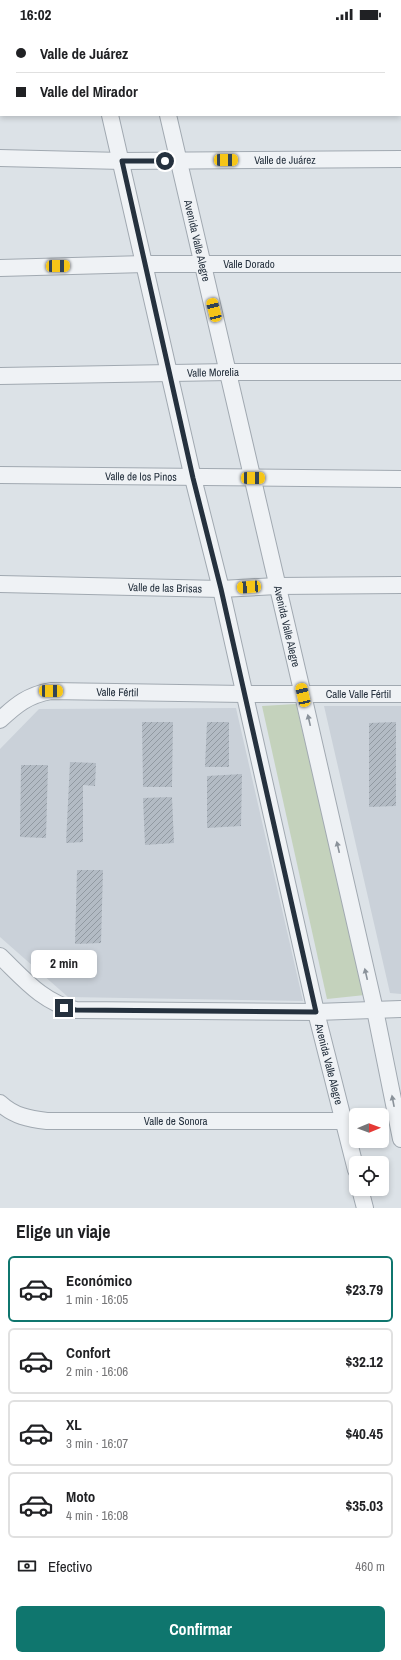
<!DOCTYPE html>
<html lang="es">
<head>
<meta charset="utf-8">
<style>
  :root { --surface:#fff; --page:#f6f6f6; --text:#202124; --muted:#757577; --line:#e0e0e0; --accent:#0f766e }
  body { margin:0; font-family:"Archivo Narrow",sans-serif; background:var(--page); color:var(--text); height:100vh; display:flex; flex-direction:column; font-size:15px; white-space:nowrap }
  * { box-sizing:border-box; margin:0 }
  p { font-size:13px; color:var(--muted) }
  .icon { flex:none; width:22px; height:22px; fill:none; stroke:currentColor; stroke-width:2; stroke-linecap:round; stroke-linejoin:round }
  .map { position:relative; height:1180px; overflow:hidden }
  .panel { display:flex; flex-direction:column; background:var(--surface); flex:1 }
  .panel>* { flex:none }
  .hud { position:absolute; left:0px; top:0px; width:401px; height:88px; box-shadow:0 2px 6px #0003; display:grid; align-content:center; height:88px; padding:0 16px; background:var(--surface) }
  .needle { width:26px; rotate:89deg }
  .buttons { position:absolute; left:349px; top:1080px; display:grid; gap:8px }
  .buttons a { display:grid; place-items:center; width:40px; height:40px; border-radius:6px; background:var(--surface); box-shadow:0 2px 6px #0003; font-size:20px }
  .end { position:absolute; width:18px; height:18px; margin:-9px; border:5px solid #25313e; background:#fff; box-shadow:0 0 0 2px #fff }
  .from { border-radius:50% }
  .bubble { position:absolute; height:28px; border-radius:6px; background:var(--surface); box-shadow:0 2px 6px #0003; font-size:13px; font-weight:700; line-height:28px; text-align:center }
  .car { position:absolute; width:12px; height:24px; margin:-12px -6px; border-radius:5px; box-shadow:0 0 3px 1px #0007; background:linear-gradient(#f5c518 24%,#345 0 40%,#f5c518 0 76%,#345 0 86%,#f5c518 0) }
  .hud b { display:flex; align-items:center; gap:14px; height:38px; font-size:15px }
  .hud b+b { border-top:1px solid var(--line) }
  .hud i { width:10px; height:10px; background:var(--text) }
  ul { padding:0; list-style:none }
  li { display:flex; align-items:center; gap:12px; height:66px; margin:0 8px 6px; padding:0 8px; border:2px solid var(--line); border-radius:6px }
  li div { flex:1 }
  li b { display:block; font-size:15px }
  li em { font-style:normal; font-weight:700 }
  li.current { border-color:var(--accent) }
  li>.icon { width:36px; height:36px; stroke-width:1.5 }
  h2 { padding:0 16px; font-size:18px; line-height:48px }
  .pay { display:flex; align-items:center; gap:10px; height:44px; padding:0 16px; font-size:15px }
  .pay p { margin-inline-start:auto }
  .cta { display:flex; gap:8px; margin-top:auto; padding:8px 16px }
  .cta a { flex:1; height:46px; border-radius:6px; background:var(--accent); color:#fff; font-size:16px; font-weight:700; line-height:46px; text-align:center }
  .status { display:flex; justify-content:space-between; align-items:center; height:28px; padding:0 20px; background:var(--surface); direction:ltr }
  .status svg { height:11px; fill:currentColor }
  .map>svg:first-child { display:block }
</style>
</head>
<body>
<div class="status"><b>16:02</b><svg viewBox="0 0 49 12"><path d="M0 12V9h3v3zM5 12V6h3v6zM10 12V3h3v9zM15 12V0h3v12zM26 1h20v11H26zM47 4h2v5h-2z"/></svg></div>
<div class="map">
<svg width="401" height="1180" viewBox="0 0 401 1180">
  <defs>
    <pattern id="building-hatch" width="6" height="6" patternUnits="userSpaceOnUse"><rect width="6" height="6" fill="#b3bbc4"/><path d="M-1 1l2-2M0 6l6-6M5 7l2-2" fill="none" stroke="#9199a1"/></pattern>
  </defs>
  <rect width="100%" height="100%" fill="#dce2e7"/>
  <path fill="#cad1d9" d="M324,678H401V966L390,965Z
    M236,680L303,973L68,969L0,909V721L39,681Z"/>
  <path fill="#c4d2bc" d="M296,676L365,967L327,971L262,678Z"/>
  <path fill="url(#building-hatch)" d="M142,694H173L172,759H143Z
    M207,694H229V739H205Z
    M396,694V778L369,779V695Z
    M70,734L96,735L95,758L83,757V814L66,815Z
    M21,737H48L46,810L20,809Z
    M242,746L241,798L207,800V748Z
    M172,769L174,815L145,817L143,770Z
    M77,842H103L101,915L75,916Z"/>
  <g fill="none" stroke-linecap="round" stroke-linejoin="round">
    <defs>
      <g id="minor">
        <path d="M88,0L89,1"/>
        <path d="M148,0V1"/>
        <path d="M259,0V1"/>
        <path d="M368,0V1"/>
        <path d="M0,22H1"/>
        <path d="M400,25H401"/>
        <path id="s1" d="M110,87L193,450L221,561L316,984L356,1142"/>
        <path id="s2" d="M168,87L303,667L375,982L401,1111"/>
        <path id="s3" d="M0,130L122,133L401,131"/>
        <path id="s4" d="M0,240L145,236H401"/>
        <path id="s5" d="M0,348L229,344H401"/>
        <path id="s6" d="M0,447L401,451"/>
        <path id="s7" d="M0,556L221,561L277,558L401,557"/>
        <path id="s8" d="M0,692C16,677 28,667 51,663L244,666H401"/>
        <path d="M0,928C23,950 43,975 76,982L316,984L401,981"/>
        <path id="s9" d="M0,1075C14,1088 29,1091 47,1093H356"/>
        <path d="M360,1161L365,1180"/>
      </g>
    </defs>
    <use href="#minor" stroke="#a1a9b1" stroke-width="18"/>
    <use href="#minor" stroke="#eff2f5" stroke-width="16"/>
  </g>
  <defs><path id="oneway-solid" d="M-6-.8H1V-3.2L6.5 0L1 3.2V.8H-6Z"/></defs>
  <g fill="#8a929a">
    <use href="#oneway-solid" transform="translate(309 692) rotate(-103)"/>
    <use href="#oneway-solid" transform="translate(338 819) rotate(-103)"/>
    <use href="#oneway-solid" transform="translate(366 946) rotate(-103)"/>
    <use href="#oneway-solid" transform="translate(393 1073) rotate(-101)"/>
  </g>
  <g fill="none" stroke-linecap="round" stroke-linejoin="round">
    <path stroke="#25313e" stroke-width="5" d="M64,980L76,982L316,984L221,561L193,450L122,133H165"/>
  </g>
  <g text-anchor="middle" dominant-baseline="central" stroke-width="3.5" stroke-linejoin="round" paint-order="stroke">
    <g font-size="11" fill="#25313e" stroke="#ebf0f5">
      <text stroke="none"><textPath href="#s3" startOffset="285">Valle de Juárez</textPath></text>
      <text stroke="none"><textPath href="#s2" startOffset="129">Avenida Valle Alegre</textPath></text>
      <text stroke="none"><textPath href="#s4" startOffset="249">Valle Dorado</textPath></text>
      <text stroke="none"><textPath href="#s5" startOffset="213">Valle Morelia</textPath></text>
      <text stroke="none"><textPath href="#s6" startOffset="141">Valle de los Pinos</textPath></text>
      <text stroke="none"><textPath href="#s7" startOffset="165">Valle de las Brisas</textPath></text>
      <text stroke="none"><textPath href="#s2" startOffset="525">Avenida Valle Alegre</textPath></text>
      <text stroke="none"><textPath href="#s8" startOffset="126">Valle Fértil</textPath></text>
      <text stroke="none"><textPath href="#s8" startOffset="367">Calle Valle Fértil</textPath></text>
      <text stroke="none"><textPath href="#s1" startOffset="974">Avenida Valle Alegre</textPath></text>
      <text stroke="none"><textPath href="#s9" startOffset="180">Valle de Sonora</textPath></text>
    </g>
  </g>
</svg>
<div class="buttons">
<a><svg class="needle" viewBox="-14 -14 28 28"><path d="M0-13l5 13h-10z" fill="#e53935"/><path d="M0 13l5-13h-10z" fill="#757577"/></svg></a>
<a><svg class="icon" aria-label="locate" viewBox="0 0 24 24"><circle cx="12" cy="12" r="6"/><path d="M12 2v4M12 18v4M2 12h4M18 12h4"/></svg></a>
</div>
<i class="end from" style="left:165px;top:133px"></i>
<i class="end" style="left:64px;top:980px"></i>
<div class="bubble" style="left:31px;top:922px;width:66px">2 min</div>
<i class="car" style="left:226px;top:132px;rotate:90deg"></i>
<i class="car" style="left:58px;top:238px;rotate:89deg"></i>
<i class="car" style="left:214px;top:282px;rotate:346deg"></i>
<i class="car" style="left:253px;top:450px;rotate:90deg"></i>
<i class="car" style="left:249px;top:559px;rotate:266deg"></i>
<i class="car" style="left:51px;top:663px;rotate:91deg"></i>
<i class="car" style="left:303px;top:667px;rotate:347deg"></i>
<div class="hud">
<b><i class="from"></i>Valle de Juárez</b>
<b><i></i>Valle del Mirador</b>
</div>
</div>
<section class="panel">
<h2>Elige un viaje</h2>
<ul>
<li class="current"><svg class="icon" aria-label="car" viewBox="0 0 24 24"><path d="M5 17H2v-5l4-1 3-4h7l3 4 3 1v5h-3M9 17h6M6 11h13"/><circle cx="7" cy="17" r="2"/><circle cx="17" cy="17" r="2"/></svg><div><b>Económico</b><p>1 min · 16:05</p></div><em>$23.79</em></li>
<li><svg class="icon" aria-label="car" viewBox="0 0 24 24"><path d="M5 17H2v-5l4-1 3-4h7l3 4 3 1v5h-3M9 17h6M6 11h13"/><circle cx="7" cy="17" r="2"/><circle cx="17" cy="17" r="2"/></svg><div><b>Confort</b><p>2 min · 16:06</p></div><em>$32.12</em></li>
<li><svg class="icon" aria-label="car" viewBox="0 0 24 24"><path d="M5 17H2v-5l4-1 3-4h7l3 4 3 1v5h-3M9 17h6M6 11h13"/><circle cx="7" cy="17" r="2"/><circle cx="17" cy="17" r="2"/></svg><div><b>XL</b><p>3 min · 16:07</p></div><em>$40.45</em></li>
<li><svg class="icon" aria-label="car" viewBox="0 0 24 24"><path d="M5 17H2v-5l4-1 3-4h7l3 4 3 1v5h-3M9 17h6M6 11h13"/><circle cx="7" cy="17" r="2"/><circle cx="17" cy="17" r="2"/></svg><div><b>Moto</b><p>4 min · 16:08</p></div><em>$35.03</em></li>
</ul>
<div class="pay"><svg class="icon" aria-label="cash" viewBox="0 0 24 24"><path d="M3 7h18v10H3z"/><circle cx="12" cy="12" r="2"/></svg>Efectivo<p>460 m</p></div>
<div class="cta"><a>Confirmar</a></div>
</section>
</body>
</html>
